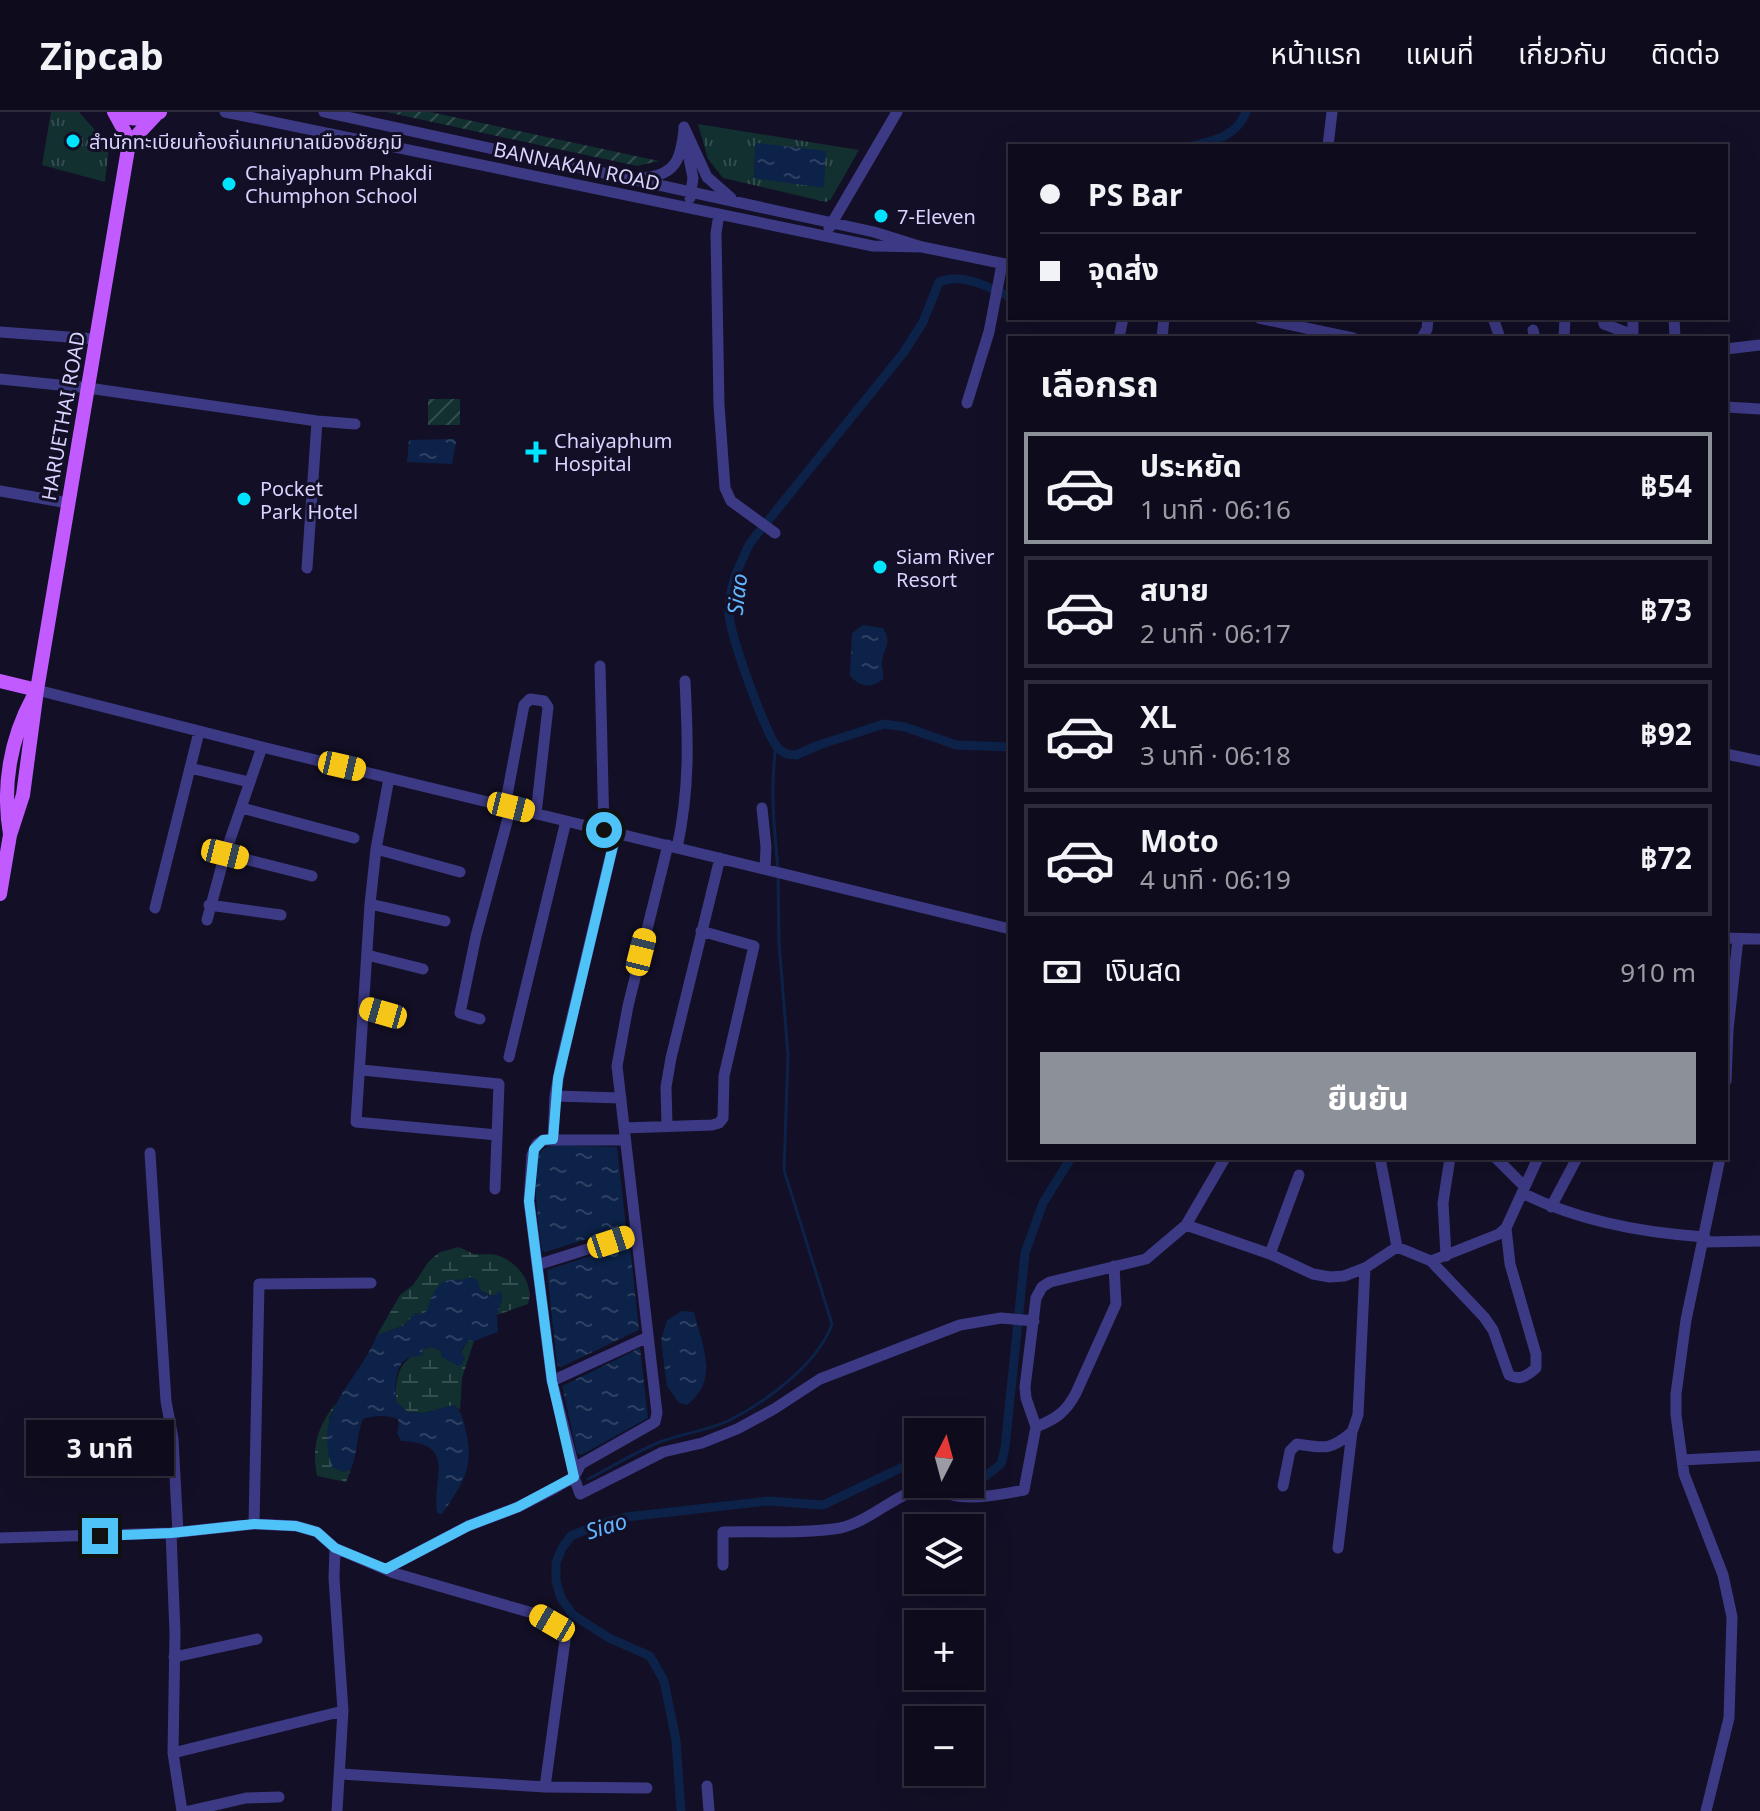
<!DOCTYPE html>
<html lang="th">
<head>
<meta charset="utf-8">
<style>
  :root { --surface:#0e0b1c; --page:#171425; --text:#f1f3f6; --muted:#9b9ba3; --line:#2e2b3b; --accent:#8c9099 }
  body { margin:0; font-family:"Noto Sans","Noto Sans Thai",sans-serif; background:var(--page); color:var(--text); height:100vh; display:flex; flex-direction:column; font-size:30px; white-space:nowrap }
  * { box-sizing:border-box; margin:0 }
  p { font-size:26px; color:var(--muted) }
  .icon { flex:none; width:44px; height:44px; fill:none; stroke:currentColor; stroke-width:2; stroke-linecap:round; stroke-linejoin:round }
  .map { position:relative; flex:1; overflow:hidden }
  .drawer { position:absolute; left:1008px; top:224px; width:720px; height:824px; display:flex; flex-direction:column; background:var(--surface); border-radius:0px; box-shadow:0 8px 32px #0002,0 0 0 2px var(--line) }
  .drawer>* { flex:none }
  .top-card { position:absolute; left:1008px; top:32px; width:720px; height:176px; border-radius:0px; box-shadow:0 8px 32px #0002,0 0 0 2px var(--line); display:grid; align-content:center; height:176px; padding:0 32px; background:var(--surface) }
  .needle { width:52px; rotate:6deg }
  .buttons { position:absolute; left:904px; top:1306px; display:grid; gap:16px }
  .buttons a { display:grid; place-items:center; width:80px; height:80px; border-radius:0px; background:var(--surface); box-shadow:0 8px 32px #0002,0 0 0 2px var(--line); font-size:40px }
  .end { position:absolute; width:36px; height:36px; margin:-18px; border:10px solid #4fc3f7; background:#111; box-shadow:0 0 0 4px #111 }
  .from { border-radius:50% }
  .bubble { position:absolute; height:56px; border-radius:0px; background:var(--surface); box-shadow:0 8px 32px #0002,0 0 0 2px var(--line); font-size:26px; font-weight:700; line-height:56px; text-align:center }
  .car { position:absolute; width:24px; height:48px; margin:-24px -12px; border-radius:10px; box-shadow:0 0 6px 2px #0007; background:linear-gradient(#f5c518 24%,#345 0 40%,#f5c518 0 76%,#345 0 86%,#f5c518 0) }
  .top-card b { display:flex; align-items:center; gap:28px; height:76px; font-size:30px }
  .top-card b+b { border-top:2px solid var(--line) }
  .top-card i { width:20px; height:20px; background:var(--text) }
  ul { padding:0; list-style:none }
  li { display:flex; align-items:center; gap:24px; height:112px; margin:0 16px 12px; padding:0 16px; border:4px solid var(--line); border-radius:0px }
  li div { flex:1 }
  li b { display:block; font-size:30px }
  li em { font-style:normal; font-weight:700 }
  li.on { border-color:var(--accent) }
  li>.icon { width:72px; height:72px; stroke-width:1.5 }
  h2 { padding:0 32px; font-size:36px; line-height:96px }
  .pay { display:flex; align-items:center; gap:20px; height:88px; padding:0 32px; font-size:30px }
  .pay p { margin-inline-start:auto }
  .cta { display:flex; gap:16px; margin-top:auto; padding:16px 32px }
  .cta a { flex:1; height:92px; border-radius:0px; background:var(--accent); color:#fff; font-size:32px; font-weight:700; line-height:92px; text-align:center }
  header { display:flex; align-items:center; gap:48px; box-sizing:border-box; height:112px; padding:0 40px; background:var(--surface); border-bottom:2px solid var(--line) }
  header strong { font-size:38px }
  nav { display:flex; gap:44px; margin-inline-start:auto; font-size:28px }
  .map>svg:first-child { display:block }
</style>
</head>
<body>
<header>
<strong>Zipcab</strong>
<nav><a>หน้าแรก</a><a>แผนที่</a><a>เกี่ยวกับ</a><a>ติดต่อ</a></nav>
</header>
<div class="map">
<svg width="1760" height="1699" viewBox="0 0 1760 1699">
  <defs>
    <pattern id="grass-tufts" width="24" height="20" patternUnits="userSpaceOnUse" patternTransform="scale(2)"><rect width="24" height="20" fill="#12302f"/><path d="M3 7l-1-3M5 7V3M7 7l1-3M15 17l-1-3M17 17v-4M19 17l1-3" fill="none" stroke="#344d4e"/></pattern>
    <pattern id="wetland-marsh" width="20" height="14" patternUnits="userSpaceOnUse" patternTransform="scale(2)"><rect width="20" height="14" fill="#12302f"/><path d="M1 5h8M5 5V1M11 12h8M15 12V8" fill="none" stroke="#344d4e"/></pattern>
    <pattern id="garden-furrows" width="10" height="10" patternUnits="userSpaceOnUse" patternTransform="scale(2)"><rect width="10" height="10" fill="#12302f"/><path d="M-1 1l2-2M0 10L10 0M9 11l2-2" fill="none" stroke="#344d4e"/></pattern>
    <pattern id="water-ripples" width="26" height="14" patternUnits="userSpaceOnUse" patternTransform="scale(2)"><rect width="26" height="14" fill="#0c2248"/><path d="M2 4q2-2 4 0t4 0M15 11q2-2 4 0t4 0" fill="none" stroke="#2f4163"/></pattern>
  </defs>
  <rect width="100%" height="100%" fill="#130f26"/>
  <path fill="url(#grass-tufts)" d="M51,0H79L109,34L105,70L42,53Z
    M698,12L859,38L831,87L826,90L723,66L708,47Z"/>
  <path fill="url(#wetland-marsh)" d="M459,1135C464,1137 471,1142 477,1142C486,1143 494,1141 502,1145C520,1153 534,1173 528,1192L497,1203L502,1186L500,1180L493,1184L479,1178L420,1203L416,1201L403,1214L377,1223L400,1183L413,1173L429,1149L440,1140Z
    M469,1228L474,1229L462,1266L460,1298L454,1293L423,1301L408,1300L396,1290C395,1259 400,1247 430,1235L440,1238L443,1245L451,1247L461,1240Z
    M336,1291L329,1307L343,1360L351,1357L346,1370L317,1364C311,1334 318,1314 336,1291Z"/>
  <path fill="url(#garden-furrows)" d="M386,0H430L659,49L637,54Z
    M428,287H460V313H428Z"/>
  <path fill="url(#water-ripples)" d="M758,31L826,39L824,76L754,66L755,33Z
    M454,327L456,330L452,352L407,350L409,328Z
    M863,513L883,516C892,531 885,534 882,548C881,554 884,560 883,567C872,577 858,575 850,563L852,521Z
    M553,1033L617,1035L626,1115L545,1140L542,1139C539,1119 530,1054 541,1039C544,1035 549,1035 553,1033Z
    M627,1132L630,1134L639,1218L561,1255L557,1253L547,1158Z
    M470,1165L478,1168C479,1179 482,1181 493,1184L500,1179L502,1185L497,1203L498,1220L474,1229L469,1228L461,1239L465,1246L460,1255L442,1245L440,1238L430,1235L422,1238L423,1243C418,1245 414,1244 409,1246C394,1251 395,1277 396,1290L408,1300L424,1301L454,1293C461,1299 463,1306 465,1315C475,1355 464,1370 442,1402L437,1401C431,1367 459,1331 401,1329L397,1321L399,1314L398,1307C387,1303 374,1303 363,1307C356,1324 358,1340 351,1357L343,1360L332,1355C312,1296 359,1270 377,1223L403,1214L416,1201L420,1203L427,1199C431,1187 435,1170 450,1168C459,1167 462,1169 470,1165Z
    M682,1199L694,1200C702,1233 720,1268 687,1293L679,1291L667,1274L661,1228L667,1208Z
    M640,1236L648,1306L581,1343L577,1341L562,1274Z"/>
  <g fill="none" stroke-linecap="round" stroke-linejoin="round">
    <path stroke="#0c2248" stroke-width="3" d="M776,633C770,675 774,716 778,757
      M588,1367C612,1355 635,1340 660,1330C683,1321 708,1319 730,1308C767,1289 818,1252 832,1212L784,1058L788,943L779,831L778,765"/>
    <path stroke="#0c2248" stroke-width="9" d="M1193,34C1215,28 1237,24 1246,0
      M1010,185C989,175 961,160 939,170L923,210L904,240L750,431C739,454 728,476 729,502C730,522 766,625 779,637C784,642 790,643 796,643L819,633L884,612L905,615L956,633L1010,635
      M970,1362L983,1366L1001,1352L1005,1336L1025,1141L1043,1091L1071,1046
      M681,1699L676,1628L664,1569L650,1544L609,1526L573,1503L561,1486L556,1469V1451L562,1436L571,1424L597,1413L626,1405L769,1389L823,1393L905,1354L918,1353"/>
    <path stroke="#3d3a85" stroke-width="11" d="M225,0L873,134L922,135
      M324,0L874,120L922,135L1010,153
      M684,15L707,65L731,86
      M1328,34L1332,0
      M687,36L693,66L690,86
      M641,66C676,64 681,47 684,17
      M719,102L716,121L719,293L725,376L731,389L775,421
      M829,116L897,0
      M1259,206L1353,226
      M1493,206L1500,226
      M1603,206L1604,212L1633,223
      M1633,206V226
      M1674,206L1675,226
      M1533,218L1535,226
      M0,220L96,227
      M1119,226L1123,206
      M1162,226L1164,206
      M1422,226L1427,217L1428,206
      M1564,226L1565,206
      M1726,237L1760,233
      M0,267L88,276L317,309L355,312
      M967,291L989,220L1002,152
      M1726,295L1760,297
      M0,379L68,391
      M307,456L317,309
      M600,554L604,718
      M37,578L262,635L1010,817
      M1726,642L1760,649
      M190,656L249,670
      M389,666L376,737L370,792L356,1010L497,1023
      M505,694L524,593L530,587L544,589L548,595L536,702
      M242,696L354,726
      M762,696L766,735L765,757
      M677,736C690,676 688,628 685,569
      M376,737L460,760
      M225,742L312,764
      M370,792L445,809
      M209,793L281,803
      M155,796L199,620
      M207,808L225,742L262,635
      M1726,826L1760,827
      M367,843L423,857
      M365,896L401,905
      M480,907L460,901L476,824L511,695
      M509,945L566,709
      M362,958L499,972L495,1077
      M1726,969L1728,918L1738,827
      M555,984L621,986
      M667,1013L666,975L671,946L720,746
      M624,1016L712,1013L719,1011L723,1006L724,964L754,834L701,819
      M553,1027L555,984L562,947L616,721
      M150,1041L166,1289L173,1327L178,1421
      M1380,1046L1397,1135
      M1496,1046L1524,1074
      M1522,1081C1578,1109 1643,1121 1705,1125
      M1551,1095L1577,1046
      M1186,1113L1225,1046
      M1704,1130L1760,1129
      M1270,1142L1299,1063
      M1446,1144L1443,1091L1450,1046
      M1431,1149L1499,1122L1506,1116L1538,1046
      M537,1153L635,1122
      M552,1269L648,1225
      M1036,1315C1056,1307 1066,1300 1076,1281L1116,1192L1114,1154
      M1682,1348L1760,1344
      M575,1359L552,1269L529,1089L532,1043L537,1032L543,1028H624
      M574,1365L580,1382L663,1340L702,1331L737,1317L774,1297L820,1267L960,1213L1001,1206L1034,1209
      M1283,1374L1290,1339L1297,1332C1324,1336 1330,1339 1352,1320
      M254,1412L259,1172L371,1171
      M171,1421L175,1521L173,1641L182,1699
      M0,1426L171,1421L254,1412L296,1414L317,1420L335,1436L334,1466L343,1599L337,1699
      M335,1436L394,1461L536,1502L566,1521L545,1675
      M1338,1436L1352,1320L1358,1303L1365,1156
      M723,1453V1420C758,1419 806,1422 840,1416C870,1410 901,1377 929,1375C940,1374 947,1383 957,1384C980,1387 1002,1382 1024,1378L1036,1315L1026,1286L1025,1275L1036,1186L1042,1175L1050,1170L1146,1147L1186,1113L1270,1142L1313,1162L1330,1165L1344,1164L1365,1156L1397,1135L1431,1149L1484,1205L1493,1218L1509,1263C1520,1269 1527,1264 1536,1256V1242L1510,1152L1506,1116
      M386,1457L468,1414L518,1395L555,1376L574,1365L581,1352L655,1310L657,1301L617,954L628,894L668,733
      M174,1545L257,1527
      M173,1641L343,1599
      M341,1662L545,1675L647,1676
      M707,1674L709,1699
      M189,1699L246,1686L279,1685
      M1706,1699L1729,1606L1732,1505L1723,1463L1684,1362L1676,1303V1282L1686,1208L1720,1046"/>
    <path stroke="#c25bff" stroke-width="14" d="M116,0C130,9 146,9 160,0
      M128,37L139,21L155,4
      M0,569L37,578
      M10,722C2,675 10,627 33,585
      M0,782L10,723L23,683L37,578L128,37L126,22L114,0"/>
  </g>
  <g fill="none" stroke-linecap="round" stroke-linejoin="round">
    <path stroke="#4fc3f7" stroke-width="10" d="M100,1424L171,1421L254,1412L296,1414L317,1420L335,1436L386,1457L468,1414L518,1395L574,1365L552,1269L529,1089L534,1037L543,1028L553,1027L558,966L616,721L604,718"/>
  </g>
  <g fill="#00e5ff" stroke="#130f26" stroke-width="3">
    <circle cx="73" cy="29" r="8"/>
    <circle cx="229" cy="72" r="8"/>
    <circle cx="881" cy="104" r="8"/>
    <path d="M532 328h8v8h8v8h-8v8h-8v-8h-8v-8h8z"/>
    <circle cx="244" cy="387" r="8"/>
    <circle cx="880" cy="455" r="8"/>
  </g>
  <g text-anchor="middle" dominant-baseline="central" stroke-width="6" stroke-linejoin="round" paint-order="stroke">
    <g font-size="20" fill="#d9d4ff" stroke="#130f26" text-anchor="start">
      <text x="89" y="29">สำนักทะเบียนท้องถิ่นเทศบาลเมืองชัยภูมิ</text>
      <text x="245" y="60">Chaiyaphum Phakdi<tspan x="245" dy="23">Chumphon School</tspan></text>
      <text x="897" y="104">7-Eleven</text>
      <text x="554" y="328">Chaiyaphum<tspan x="554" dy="23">Hospital</tspan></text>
      <text x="260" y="376">Pocket<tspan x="260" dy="23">Park Hotel</tspan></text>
      <text x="896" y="444">Siam River<tspan x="896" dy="23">Resort</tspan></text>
    </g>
    <g font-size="20" fill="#d9d4ff" stroke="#130f26">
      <text transform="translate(577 54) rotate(12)">BANNAKAN ROAD</text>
      <text transform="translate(63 304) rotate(-80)">HARUETHAI ROAD</text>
    </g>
    <g font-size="22" font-style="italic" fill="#62b6ff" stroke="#130f26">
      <text transform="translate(736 482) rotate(-83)">Siao</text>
      <text transform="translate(606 1413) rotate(-17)">Siao</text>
    </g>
  </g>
</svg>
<div class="buttons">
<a><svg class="needle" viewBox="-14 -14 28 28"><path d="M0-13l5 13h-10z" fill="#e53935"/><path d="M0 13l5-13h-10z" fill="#9b9ba3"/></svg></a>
<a><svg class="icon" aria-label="layers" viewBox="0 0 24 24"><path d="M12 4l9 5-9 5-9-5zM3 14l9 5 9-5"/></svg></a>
<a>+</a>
<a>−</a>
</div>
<i class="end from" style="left:604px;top:718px"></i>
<i class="end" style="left:100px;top:1424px"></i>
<div class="bubble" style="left:26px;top:1308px;width:148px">3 นาที</div>
<i class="car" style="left:342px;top:654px;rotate:103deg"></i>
<i class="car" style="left:511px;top:695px;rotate:104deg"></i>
<i class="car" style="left:225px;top:742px;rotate:104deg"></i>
<i class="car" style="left:641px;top:840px;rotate:14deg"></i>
<i class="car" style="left:383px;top:901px;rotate:286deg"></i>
<i class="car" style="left:611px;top:1130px;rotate:72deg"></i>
<i class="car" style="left:552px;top:1511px;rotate:300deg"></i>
<div class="top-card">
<b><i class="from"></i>PS Bar</b>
<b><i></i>จุดส่ง</b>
</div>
<section class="drawer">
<h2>เลือกรถ</h2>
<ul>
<li class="on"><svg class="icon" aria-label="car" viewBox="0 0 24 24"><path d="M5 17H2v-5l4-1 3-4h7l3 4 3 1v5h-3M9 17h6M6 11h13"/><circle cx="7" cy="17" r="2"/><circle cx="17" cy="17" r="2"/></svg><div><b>ประหยัด</b><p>1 นาที · 06:16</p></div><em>฿54</em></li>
<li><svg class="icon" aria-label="car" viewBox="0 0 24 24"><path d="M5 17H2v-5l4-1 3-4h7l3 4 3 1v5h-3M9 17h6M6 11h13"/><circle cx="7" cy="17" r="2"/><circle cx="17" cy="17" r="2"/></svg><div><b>สบาย</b><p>2 นาที · 06:17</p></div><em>฿73</em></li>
<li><svg class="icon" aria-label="car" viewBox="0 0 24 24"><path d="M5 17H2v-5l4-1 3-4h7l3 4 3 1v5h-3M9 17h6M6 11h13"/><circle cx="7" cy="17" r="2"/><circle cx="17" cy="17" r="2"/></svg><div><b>XL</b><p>3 นาที · 06:18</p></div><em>฿92</em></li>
<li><svg class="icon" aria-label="car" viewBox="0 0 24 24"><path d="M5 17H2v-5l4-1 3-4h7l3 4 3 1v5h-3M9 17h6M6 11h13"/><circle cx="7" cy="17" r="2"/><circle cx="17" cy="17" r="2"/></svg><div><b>Moto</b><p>4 นาที · 06:19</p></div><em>฿72</em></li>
</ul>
<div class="pay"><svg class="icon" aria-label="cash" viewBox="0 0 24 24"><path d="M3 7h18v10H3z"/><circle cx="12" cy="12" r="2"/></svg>เงินสด<p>910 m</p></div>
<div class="cta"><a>ยืนยัน</a></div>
</section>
</div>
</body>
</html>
